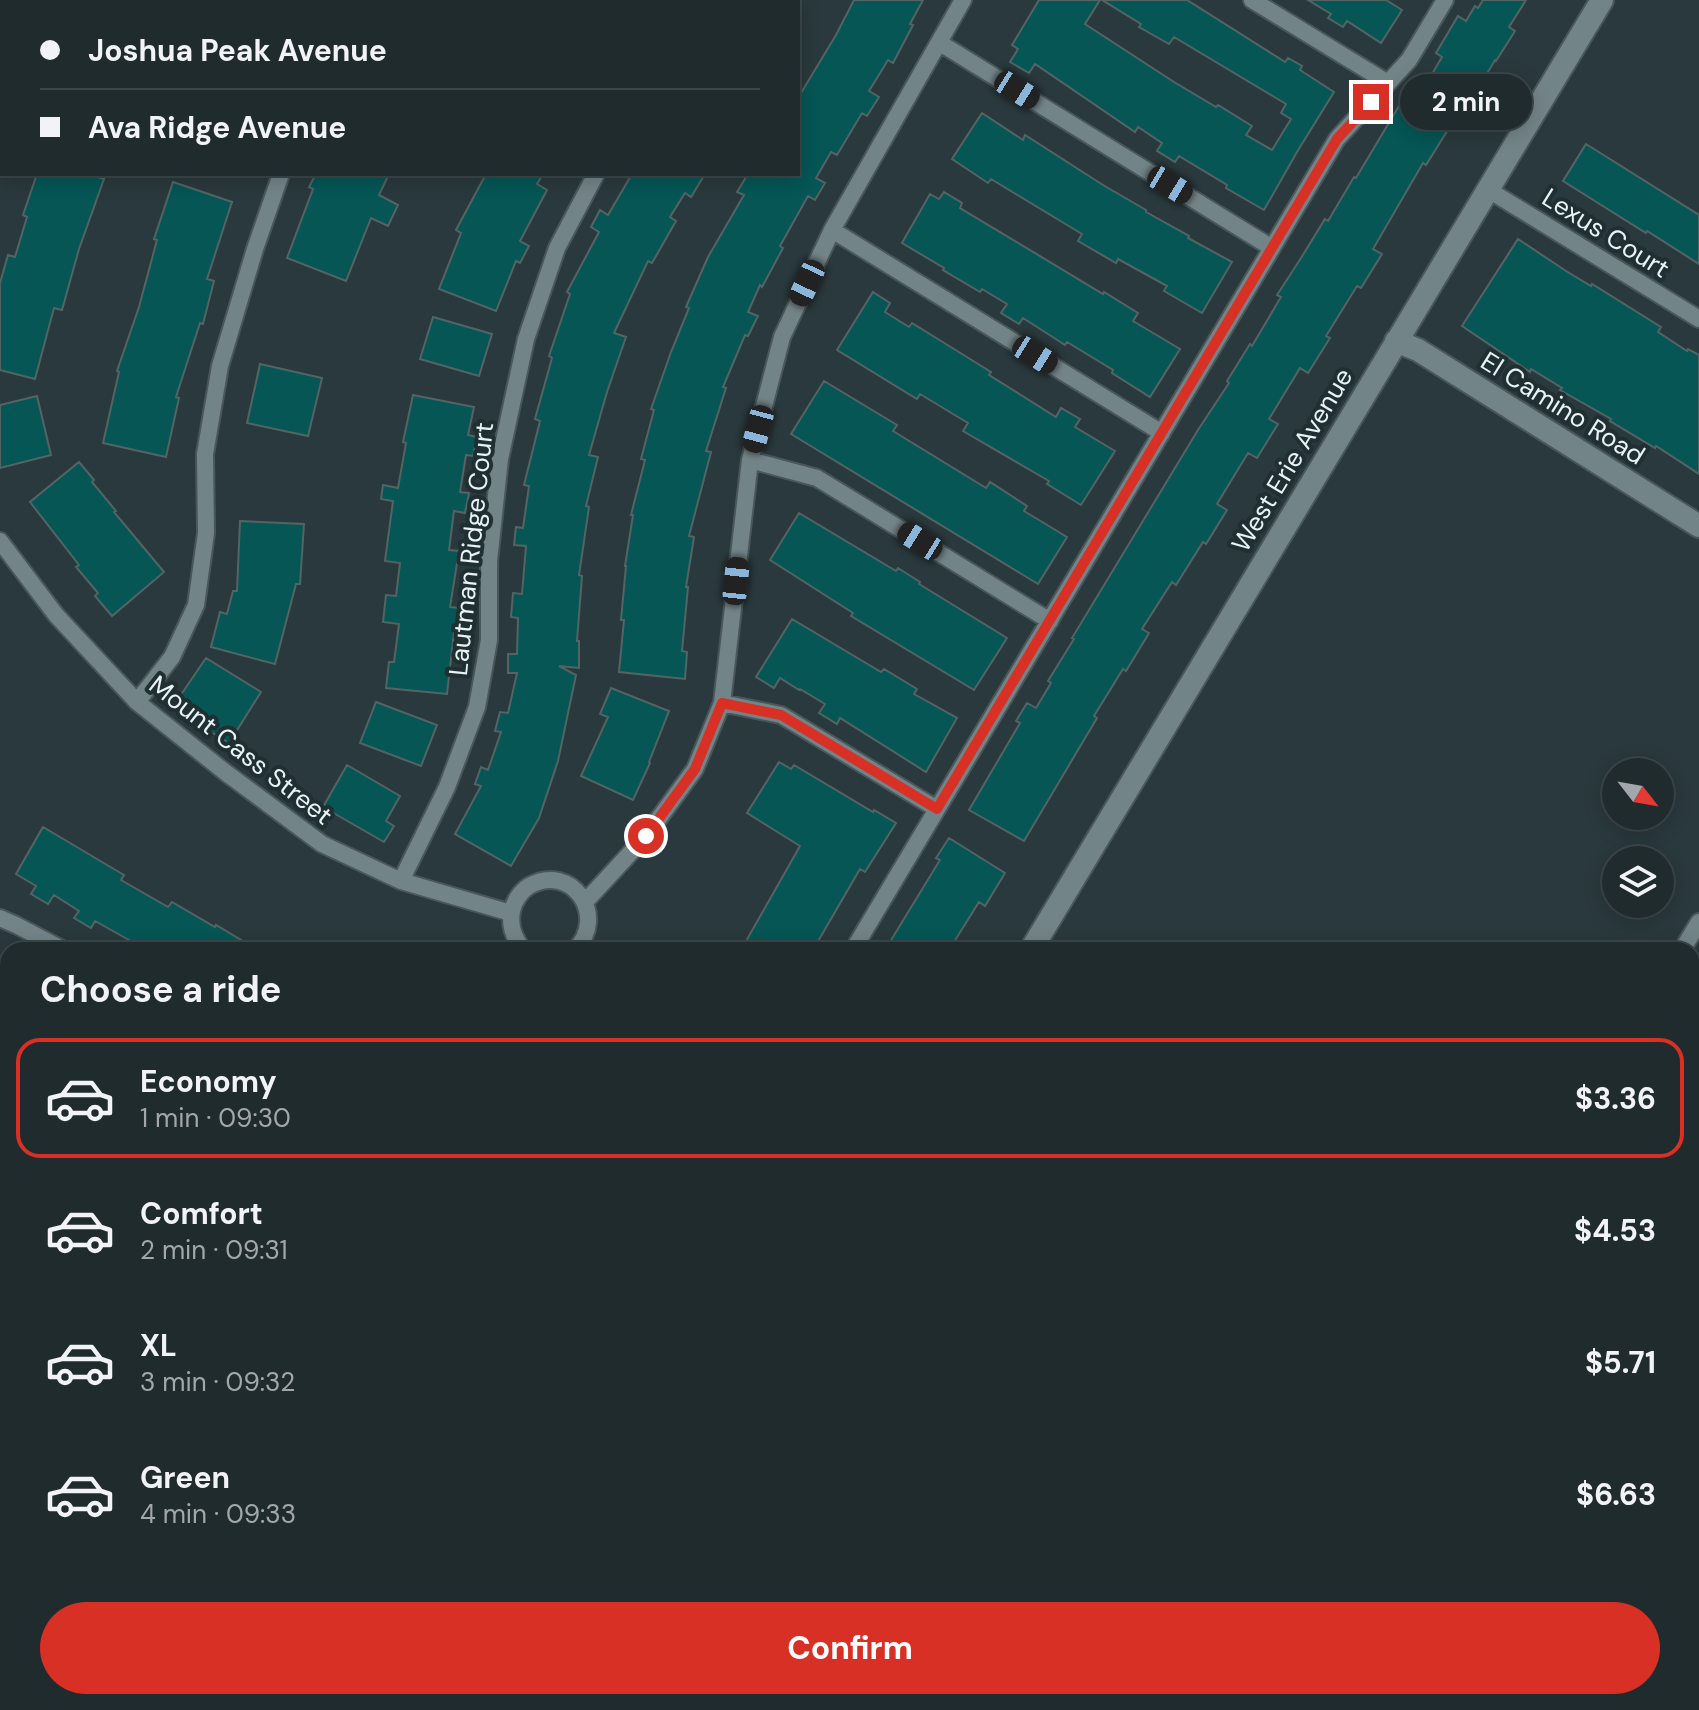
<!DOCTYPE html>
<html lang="en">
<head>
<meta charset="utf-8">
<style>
  :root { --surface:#202b2e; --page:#2d373a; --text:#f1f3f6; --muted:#a2a7aa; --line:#3d474a; --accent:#d93025 }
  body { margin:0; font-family:"DM Sans",sans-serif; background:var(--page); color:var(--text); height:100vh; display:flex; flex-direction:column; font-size:30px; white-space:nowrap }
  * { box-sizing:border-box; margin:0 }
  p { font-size:26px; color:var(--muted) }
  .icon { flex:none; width:44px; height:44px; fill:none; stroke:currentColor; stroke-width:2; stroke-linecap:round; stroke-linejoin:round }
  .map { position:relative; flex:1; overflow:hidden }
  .panel { position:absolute; left:0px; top:942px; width:1700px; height:768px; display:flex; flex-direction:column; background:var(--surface); border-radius:24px 24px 0 0; box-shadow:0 4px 20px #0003,0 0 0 2px var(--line) }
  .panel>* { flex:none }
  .banner { position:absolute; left:0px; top:0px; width:800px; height:176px; box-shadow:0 4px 20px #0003,0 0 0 2px var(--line); display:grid; align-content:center; height:176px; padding:0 40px; background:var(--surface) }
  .needle { width:52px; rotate:121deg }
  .fabs { position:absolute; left:1602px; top:758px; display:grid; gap:16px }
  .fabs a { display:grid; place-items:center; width:72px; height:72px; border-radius:50%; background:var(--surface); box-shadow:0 4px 20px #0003,0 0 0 2px var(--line); font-size:40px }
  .end { position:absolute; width:36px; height:36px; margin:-18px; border:10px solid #d93025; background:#fff; box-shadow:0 0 0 4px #fff }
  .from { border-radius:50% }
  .bubble { position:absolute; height:56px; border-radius:28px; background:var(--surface); box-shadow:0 4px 20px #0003,0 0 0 2px var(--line); font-size:26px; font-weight:700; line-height:56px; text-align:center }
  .car { position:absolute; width:24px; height:48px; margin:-24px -12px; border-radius:10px; box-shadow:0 0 6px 2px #0007; background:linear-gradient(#222 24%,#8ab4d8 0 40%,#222 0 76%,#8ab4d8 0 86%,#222 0) }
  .banner b { display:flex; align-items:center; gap:28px; height:76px; font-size:30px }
  .banner b+b { border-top:2px solid var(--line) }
  .banner i { width:20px; height:20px; background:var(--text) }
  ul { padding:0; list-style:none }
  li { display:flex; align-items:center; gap:24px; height:120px; margin:0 16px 12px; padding:0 24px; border:4px solid transparent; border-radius:24px }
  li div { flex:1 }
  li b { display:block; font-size:30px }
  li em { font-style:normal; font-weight:700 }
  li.on { border-color:var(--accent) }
  li>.icon { width:72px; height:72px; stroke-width:1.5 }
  h2 { padding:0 40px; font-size:36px; line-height:96px }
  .action { display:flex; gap:16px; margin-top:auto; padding:16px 40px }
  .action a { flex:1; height:92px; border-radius:48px; background:var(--accent); color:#fff; font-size:32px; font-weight:700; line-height:92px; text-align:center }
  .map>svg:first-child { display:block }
</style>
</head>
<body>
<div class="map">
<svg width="1699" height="1710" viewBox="0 0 1699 1710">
  <rect width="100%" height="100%" fill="#2a393d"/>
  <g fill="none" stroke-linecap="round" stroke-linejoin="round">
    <path stroke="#345c88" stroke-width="5" d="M0,1227L8,1222"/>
  </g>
  <path fill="#055655" stroke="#536464" stroke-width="2" d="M854,0H923L910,24L913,25L893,63L888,60L869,91L879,97L867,116L862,113L837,155L831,152L816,178L825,183L815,200L808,196L780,246L783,248L762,287L760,285L748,312L758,316L748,336L745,335L723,387L726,388L706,451L711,452L689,536L694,537L686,587H688L682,651L687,652L685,679L619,672L624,620H621L626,566H625L633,515H631L645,460L641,459L654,410L651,409L671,352L689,308L686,307L708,257L744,195L737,192L748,174H798V98L836,35Z
    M1039,0H1100L1085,24L1174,82L1216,107L1218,105L1252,126L1246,135L1272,150L1291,119L1281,113L1286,104L1174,37L1169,44L1139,27L1141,24L1102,0H1187L1285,62L1288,58L1302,66L1300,70L1334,92L1297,152L1264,210L1226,188L1227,185L1179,156L1175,162L1157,151L1162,143L1138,127L1135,132L1035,64L1029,73L1010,62L1018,49L1012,45Z
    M1308,0H1386L1402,10L1381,43L1347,21L1343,27L1328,18L1331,14Z
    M1483,0H1526L1509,27L1515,31L1496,61L1495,60L1453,131L1449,128L1426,165L1423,163L1373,249L1382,254L1361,288L1357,286L1326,336L1330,338L1308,373L1300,368L1269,419L1278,424L1257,458L1248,453L1217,504L1227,510L1206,544L1203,542L1176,585L1172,582L1142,629L1149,633L1126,671L1123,669L1094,716L1097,718L1024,841L969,810L1020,723L1016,721L1027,703L1036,708L1051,683L1048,681L1074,639L1072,638L1198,430L1229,383L1227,381L1250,344L1252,346L1281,297L1277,295L1301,258L1325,219L1328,221L1354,177L1356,178L1399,106L1409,113L1442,57L1436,53L1458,16L1466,21L1475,6L1478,8Z
    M982,113L1023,140L1025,135L1103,185L1146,210V212L1189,236L1188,238L1232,262L1202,313L1164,291L1167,286L1118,259L1116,263L1078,241L1082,234L991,179L988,183L952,159Z
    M1586,144L1699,215V264L1647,231L1646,233L1563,181Z
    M37,174H89L104,179L79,249L62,310L54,308L35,379L0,370V283L8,255L15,257L27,217L23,215Z
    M316,174H389L379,195L398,205L388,226L371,218L346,281L287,258L313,189L309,187Z
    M486,174H543L537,184L547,190L520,241L529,246L520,263L516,261L496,311L439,289L461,233L456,230Z
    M632,174H705L691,197L685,193L670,217L676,221L652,263L648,261L614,333L626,337L607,392L589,455L598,457L586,506L589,507L579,575L582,576L577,641H579V668L559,666L576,675L558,761L539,818L511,866L455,834L481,786L475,784L481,767L488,770L501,732L495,731L500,712L508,713L517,673H508V654H517L518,618L511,617L513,593L522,594L526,546L514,545L516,527L523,528L529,486L524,485L540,421L535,419L552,358L549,356L570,294L567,292L599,232L591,227L600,210L608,215Z
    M173,182L232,202L207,279L214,281L203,324L200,323L176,397L179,398L166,457L103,443L119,372L117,371L139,307L157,240L154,239Z
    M944,192L962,203L960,208L1103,294L1104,292L1138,313L1133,321L1180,349L1150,397L1112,373L1113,370L1067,342L1065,345L1023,318L1019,324L1001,313L1007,304L982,289L980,292L943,270L944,268L902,243L930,194L939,199Z
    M1518,239L1566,271L1591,286L1592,284L1661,327L1658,332L1687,351L1688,349L1699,355V474L1656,446L1655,448L1610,421L1611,419L1560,390L1562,388L1531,369L1530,372L1462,326Z
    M873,292L890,303L885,312L909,327L912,323L991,372L989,375L1056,417L1061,408L1080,419L1075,427L1115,451L1081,505L1047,484L1049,481L963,431L968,423L920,394L917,399L837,350Z
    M433,317L492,334L479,376L420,359Z
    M260,364L322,378L308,436L247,423Z
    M824,381L897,425L893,431L986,488L990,482L1027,506L1024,511L1067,537L1038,584L791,434Z
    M413,395L474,407L468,435L477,437L473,456L466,455L460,492L469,493L465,513L454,511L449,550L459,551L450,607L461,608L458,632H454L447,694L386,688L389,662H394L399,624L383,622L386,595L396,596L400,563L385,561L393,501L381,499L383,485L398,488L406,443L403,442Z
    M37,396L51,455L0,468V405Z
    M79,462L94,480L92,482L116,511L114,512L164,572L112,616L95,596L98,593L76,567L79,565L30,502Z
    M799,513L896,571L898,568L920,582L919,584L1007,638L974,690L851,616L853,613L770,560Z
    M240,521L304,524L300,584H296L275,664L211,647L220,612L227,614L233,591H237Z
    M792,619L881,672L884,669L917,689L914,694L957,718L926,772L840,718L837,724L819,713L825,704L800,689L799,690L780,678L774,688L756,677Z
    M206,658L261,692L229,743L172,708Z
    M611,688L669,711L649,762L650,763L633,800L581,776L608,717L600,714Z
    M376,702L437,725L421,766L360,743Z
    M779,762L791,769L794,765L873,812L874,810L896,823L865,872L860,869L813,950H741L800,846L747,813Z
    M347,765L400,796L386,821L394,826L384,842L323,807Z
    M43,827L124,875L121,880L168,907L172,902L215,927L216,925L258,950H147L95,921L91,928L74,918L79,911L54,895L48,904L31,894L36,886L16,874Z
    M949,838L1005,873L985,906L979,902L949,950H885L940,860L936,858Z"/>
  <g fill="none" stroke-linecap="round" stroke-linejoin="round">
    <defs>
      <path id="street" d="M1252,0L1388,83
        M364,2L366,0
        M698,2L699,0
        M940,43L1272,248
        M1487,189L1699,319
        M832,230L1162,433
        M750,460L817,478L1050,621
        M0,541L56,615L137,702L225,772L322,844L401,881L511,913
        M137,702L172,657L196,605L206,533L205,454L220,366L255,249L281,174
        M722,703L781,715L937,809
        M401,881L447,787L477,707L489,640V561L500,459L526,339L557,248L596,174
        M585,902L646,836L695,769L722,703L750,460L782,337L832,230L963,0
        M0,918L16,925L64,950
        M524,950C514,939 509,926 512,911C514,901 521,891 529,886C571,862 609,915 575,950
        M853,950L1337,139L1409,60L1445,0
        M1682,950L1699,922
        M0,1040L8,1030
        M1692,1289L1699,1277
        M0,1466L8,1462
        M1692,1643L1699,1631
        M0,1646L8,1651
        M94,1702L108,1710
        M412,1702L425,1710
        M1251,1702L1263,1710
        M1638,1702L1651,1710
        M441,1710L446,1702
        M730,1710L734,1702
        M952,1710L957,1702
        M1166,1710L1171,1702"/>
      <path id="secondary" d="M1396,341L1418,350L1699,526
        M1031,950L1602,0
        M0,1320L8,1315
        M1488,1702L1501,1710
        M1548,1702L1561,1710
        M582,1710L586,1702"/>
    </defs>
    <use href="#street" stroke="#4a575a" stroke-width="20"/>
    <use href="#secondary" stroke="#4a575a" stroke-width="26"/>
    <use href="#street" stroke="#738488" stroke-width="16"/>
    <use href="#secondary" stroke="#738488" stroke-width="22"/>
  </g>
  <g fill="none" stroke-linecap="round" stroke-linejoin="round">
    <path stroke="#d93025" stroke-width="10" d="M646,836L695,769L722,703L781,715L937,809L1337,139L1371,102"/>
  </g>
  <g text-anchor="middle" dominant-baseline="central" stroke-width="8" stroke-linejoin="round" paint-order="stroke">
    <g font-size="26" fill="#e9f2f4" stroke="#202f32">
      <text transform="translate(1606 233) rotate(32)">Lexus Court</text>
      <text transform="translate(1563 408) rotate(32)">El Camino Road</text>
      <text transform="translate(1292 460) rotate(-59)">West Erie Avenue</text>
      <text transform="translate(471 549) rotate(-84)">Lautman Ridge Court</text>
      <text transform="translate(241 750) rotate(38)">Mount Cass Street</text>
    </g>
  </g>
</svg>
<div class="fabs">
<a><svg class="needle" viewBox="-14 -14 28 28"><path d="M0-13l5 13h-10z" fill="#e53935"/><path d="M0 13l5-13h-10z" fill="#a2a7aa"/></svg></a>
<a><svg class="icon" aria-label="layers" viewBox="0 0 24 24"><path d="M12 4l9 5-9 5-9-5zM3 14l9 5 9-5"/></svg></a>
</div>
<i class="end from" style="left:646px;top:836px"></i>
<i class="end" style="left:1371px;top:102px"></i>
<div class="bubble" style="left:1400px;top:74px;width:132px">2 min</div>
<i class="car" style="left:1017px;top:90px;rotate:122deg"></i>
<i class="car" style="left:1170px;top:185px;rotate:121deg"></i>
<i class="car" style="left:807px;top:283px;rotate:205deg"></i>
<i class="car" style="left:1035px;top:355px;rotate:122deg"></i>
<i class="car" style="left:758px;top:429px;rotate:195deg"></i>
<i class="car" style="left:920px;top:541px;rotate:302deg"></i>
<i class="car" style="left:736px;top:581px;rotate:6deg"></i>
<div class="banner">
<b><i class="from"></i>Joshua Peak Avenue</b>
<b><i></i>Ava Ridge Avenue</b>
</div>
<section class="panel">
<h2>Choose a ride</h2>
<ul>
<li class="on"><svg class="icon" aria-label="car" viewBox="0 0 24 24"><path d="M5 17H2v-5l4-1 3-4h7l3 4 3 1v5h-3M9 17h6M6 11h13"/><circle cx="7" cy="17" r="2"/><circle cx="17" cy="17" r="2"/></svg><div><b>Economy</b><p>1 min · 09:30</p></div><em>$3.36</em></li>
<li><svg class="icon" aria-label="car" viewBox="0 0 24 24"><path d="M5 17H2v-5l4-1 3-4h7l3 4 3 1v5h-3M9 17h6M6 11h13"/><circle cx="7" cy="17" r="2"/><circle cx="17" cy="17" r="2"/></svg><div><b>Comfort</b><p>2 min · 09:31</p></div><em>$4.53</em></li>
<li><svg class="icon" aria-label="car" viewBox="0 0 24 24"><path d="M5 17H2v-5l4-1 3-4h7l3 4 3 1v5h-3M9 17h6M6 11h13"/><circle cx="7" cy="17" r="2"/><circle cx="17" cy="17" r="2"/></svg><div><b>XL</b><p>3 min · 09:32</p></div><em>$5.71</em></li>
<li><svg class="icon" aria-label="car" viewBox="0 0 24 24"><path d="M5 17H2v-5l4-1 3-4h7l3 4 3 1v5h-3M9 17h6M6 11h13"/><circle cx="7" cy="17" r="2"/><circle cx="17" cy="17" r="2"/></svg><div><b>Green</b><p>4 min · 09:33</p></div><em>$6.63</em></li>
</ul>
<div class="action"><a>Confirm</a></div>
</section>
</div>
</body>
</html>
